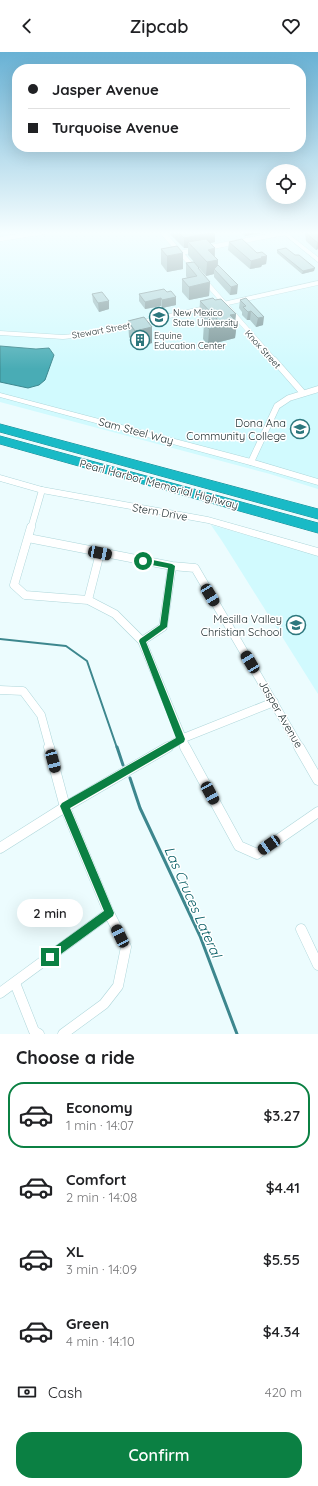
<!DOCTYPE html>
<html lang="en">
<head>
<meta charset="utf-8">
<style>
  :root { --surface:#fff; --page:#f2f2f2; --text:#202124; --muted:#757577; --line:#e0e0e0; --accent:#0b8043 }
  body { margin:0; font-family:Quicksand,sans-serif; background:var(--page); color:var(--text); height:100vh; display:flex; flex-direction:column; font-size:15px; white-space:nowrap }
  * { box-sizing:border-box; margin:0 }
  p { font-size:13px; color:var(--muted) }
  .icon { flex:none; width:22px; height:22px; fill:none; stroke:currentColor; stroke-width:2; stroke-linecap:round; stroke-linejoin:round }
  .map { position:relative; height:982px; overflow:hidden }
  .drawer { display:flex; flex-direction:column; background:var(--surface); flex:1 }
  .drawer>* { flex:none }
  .hud { position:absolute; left:12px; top:12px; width:294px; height:88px; border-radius:16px; box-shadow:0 4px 16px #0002; display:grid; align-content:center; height:88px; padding:0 16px; background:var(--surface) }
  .buttons { position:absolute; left:266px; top:112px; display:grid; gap:8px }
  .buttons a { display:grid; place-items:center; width:40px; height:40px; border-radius:50%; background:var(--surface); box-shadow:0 4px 16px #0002; font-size:20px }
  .end { position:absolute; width:18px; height:18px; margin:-9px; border:5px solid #0b8043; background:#fff; box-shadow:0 0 0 2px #fff }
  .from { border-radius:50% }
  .bubble { position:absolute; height:28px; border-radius:14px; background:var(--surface); box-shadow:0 4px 16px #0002; font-size:13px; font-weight:600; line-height:28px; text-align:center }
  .car { position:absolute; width:12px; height:24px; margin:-12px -6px; border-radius:5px; box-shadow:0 0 3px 1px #0007; background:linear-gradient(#222 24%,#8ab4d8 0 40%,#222 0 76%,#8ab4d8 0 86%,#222 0) }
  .hud b { display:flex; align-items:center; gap:14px; height:38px; font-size:15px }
  .hud b+b { border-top:1px solid var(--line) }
  .hud i { width:10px; height:10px; background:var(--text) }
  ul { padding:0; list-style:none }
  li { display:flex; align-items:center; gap:12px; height:66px; margin:0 8px 6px; padding:0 8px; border:2px solid transparent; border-radius:16px }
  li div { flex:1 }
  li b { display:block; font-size:15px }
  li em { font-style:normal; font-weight:600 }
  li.current { border-color:var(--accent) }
  li>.icon { width:36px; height:36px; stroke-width:1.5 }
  h2 { padding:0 16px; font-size:18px; line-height:48px }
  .pay { display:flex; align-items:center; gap:10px; height:44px; padding:0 16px; font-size:15px }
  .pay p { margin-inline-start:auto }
  .button { display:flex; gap:8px; margin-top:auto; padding:8px 16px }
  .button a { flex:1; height:46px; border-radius:16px; background:var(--accent); color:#fff; font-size:16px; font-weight:600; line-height:46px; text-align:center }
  header { display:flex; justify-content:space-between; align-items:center; height:52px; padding:0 16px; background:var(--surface); font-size:18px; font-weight:600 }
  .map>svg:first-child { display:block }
</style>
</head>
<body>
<header><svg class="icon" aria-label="back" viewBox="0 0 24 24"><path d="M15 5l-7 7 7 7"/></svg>Zipcab<svg class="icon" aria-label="heart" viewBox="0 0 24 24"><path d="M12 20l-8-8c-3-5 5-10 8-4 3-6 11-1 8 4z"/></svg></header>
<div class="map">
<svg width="318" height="982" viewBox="0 0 318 982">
  <rect width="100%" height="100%" fill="#ecfcfe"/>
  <path fill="#d1fafe" d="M0,180H318V437L270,422L0,350Z
    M211,473L318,503V642L222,489Z"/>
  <path fill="#49acb5" stroke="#3d878e" d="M0,294L36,297L49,296L54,303L45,328L39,333L28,336L0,330Z"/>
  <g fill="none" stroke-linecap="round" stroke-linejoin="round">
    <path stroke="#3d878e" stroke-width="2" d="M0,587L66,594L87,609L117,696"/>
    <path stroke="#3d878e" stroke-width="3" d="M117,695L123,713
      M130,726L140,756L200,884L237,982"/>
    <defs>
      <path id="minor-far3" d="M162,180L195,217
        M0,187L44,180
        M180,201L284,181
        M204,228L275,309"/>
      <path id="minor-far2" d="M274,308L303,341
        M251,410L277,354L289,346L318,337
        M31,476L42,438"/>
      <path id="minor-far1" d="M31,475L14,533L25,543L88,548L115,562L142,589L186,696
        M28,486L172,514L195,516L300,696
        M88,548L100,501
        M142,589L163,575L172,514
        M0,638L23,639L41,663L50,696
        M166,696L181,687L274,650"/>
      <path id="minor" d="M185,695L239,794L257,802L318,760
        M299,695L318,728
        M0,796L65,755L168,695
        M301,877L318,913
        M15,931L34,979L39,982
        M0,941L109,861L65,755L49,695
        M63,982L104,952L118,934L126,895L109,861"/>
      <path id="tertiary" d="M281,180H286L318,205V210Z
        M318,229V233L84,285L63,287L0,283V279L63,283L84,281Z
        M0,341L251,407L318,427V433L250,413L0,345Z
        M0,423L42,435L208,465L318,496V504L208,471L42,441L0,429Z"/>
      <path id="motorway" d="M0,372L318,457V467L0,380Z
        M0,384L318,471V481L0,392Z"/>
    </defs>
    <use href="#minor-far3" stroke="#aed6da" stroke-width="5"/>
    <use href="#minor-far2" stroke="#aed6da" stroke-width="7"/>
    <use href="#minor-far1" stroke="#aed6da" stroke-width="9"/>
    <use href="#minor" stroke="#aed6da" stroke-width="11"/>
    <use href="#tertiary" stroke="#aed6da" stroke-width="1"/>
    <use href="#motorway" stroke="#1c8a93" stroke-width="1"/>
    <use href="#minor-far3" stroke="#fff" stroke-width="4.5"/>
    <use href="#minor-far2" stroke="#fff" stroke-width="6"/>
    <use href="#minor-far1" stroke="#fff" stroke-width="8"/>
    <use href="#minor" stroke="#fff" stroke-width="10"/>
    <use href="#tertiary" fill="#fff" fill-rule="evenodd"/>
    <use href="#motorway" fill="#19bac6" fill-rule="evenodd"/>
  </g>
  <path fill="#90b3b6" d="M168,180H215V190L210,191L215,196V205L218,208V214L237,242L230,243L214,225V222L206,224L199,216V218L210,230L209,244L189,248L182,240V227L187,226L186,224V211L194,210L188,203V196H184Z
    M240,180H268L245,184Z
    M305,180H318V197L316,198L306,189L305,182Z
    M229,190L267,204L266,212L262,213L261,215L250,217L228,198Z
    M161,197L183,217L167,220L161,212Z
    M277,198L314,219L302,222L277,201Z
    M167,240L176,245V253L162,256L161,254L145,257L139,249V242Z
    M92,242L109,249V257L99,260L93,250Z
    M246,246L263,273L256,275L250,268H247L242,263V260L239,256L240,248Z
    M215,248L236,262L235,268L237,270L235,286L208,293L203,287L204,271H205L199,264L200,249Z
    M128,269L152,275V291L136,295L129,285Z"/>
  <path fill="#769294" d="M215,180V190L192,195L188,190V196H184V186Z
    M245,180H268L245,184Z
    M317,191H318V197L316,198Z
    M215,196L214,209L218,208L217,220L214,217V222L206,224L208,198Z
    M183,201V217L167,220V204Z
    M267,204L266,212L262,213L261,215L250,217L251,209L261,205Z
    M315,216L314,219L302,222L303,219Z
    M210,230L209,244L189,248V235Z
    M238,233L237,242L230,243L231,235Z
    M176,245V253L162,256V248Z
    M161,246V254L145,257V250Z
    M109,249V257L99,260L98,251Z
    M251,259L250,268H247L248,260Z
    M236,262L235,270H237L235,286L208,293L209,277L230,263Z
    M264,265L263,273L256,275L258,266Z
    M152,275V291L136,295L135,279Z"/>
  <path fill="#a8d0d4" stroke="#769294" d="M178,180H215L184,186Z
    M307,180H318V191L307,182Z
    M206,187L215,196L208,198L218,208L207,210L188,190Z
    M242,187L257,201L262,200L267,204L261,205L262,206L251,209L229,190Z
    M177,194L183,201L167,204L161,197Z
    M286,196L295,203H299L315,216L303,219L277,198Z
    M194,210L199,216H198L210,230L189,235L182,227L197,224L186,211Z
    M218,213L238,233L231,235L214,217Z
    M164,237L167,240L171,239L176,245L162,248L161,246L145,250L139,242Z
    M102,240L109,249L98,251L92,242Z
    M213,246L215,248L221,247L236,262L230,263L237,270L209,277L204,271L218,268L200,249Z
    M246,246L264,265L258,266L251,259L248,260L243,255L246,254L240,248Z
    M144,265L152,275L135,279L128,269Z"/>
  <linearGradient id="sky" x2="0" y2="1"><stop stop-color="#68b1d4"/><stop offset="0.57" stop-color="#f6feff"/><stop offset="1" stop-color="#f6feff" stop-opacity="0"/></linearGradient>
  <rect width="318" height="317" fill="url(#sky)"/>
  <path fill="#0b8043" d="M143,506L172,512L175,514L167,575L146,590L185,687L184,690L70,756L114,861L113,864L50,910L46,908L45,905L46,901L104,859L60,754L62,751L176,686L139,589L140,587L160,573L168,516L141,511L140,509Z"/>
  <defs>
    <symbol id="university-ring" viewBox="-11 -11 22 22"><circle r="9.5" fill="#fff" stroke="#2d777d" stroke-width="1.5"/><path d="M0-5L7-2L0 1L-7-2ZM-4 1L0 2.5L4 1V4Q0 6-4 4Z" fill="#2d777d"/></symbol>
    <symbol id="building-ring" viewBox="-11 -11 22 22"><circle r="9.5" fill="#fff" stroke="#2d777d" stroke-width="1.5"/><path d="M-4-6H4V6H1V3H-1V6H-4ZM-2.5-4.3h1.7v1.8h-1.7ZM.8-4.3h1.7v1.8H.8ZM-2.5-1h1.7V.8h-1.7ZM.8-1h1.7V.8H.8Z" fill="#2d777d"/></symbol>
    <symbol id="school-ring" viewBox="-11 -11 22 22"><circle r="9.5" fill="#fff" stroke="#2d777d" stroke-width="1.5"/><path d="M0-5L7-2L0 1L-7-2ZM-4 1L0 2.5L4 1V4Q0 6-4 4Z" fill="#2d777d"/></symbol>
  </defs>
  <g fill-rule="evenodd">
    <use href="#university-ring" x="148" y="254" width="22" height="22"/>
    <use href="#building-ring" x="129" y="277" width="22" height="22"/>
    <use href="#university-ring" x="289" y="366" width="22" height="22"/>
    <use href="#school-ring" x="285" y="562" width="22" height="22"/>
  </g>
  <g text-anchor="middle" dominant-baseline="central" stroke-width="3" stroke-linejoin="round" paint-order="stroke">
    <g font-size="9" fill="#213133" stroke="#fff" text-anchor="start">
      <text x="173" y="260">New Mexico<tspan x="173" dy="10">State University</tspan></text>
      <text x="154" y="283">Equine<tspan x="154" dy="10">Education Center</tspan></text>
    </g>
    <g font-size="9" fill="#213133" stroke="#fff">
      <text transform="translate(101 278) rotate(-10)">Stewart Street</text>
      <text transform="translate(263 297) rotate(48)">Knox Street</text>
    </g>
    <g font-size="11" fill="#213133" stroke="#fff" text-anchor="end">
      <text x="286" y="371">Dona Ana<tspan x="286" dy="13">Community College</tspan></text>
      <text x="282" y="567">Mesilla Valley<tspan x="282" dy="13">Christian School</tspan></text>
    </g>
    <g font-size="11" fill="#213133" stroke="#fff">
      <text transform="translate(136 379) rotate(15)">Sam Steel Way</text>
      <text transform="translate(159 432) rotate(15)">Pearl Harbor Memorial Highway</text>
      <text transform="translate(160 460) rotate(10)">Stern Drive</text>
      <text transform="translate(281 662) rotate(60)">Jasper Avenue</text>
    </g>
    <g font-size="14" font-style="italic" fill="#0a6067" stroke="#fff">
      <text transform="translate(193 850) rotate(66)">Las Cruces Lateral</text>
    </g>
  </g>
</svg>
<div class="buttons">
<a><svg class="icon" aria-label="locate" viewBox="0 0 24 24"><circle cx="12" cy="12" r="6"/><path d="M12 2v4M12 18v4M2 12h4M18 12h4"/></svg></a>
</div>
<i class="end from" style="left:143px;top:509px"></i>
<i class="end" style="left:50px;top:905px"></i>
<div class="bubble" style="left:17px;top:847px;width:66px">2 min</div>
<i class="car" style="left:100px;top:501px;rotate:101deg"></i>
<i class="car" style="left:210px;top:543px;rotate:149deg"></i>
<i class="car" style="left:250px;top:610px;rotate:329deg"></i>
<i class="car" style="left:53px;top:709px;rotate:165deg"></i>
<i class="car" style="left:210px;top:741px;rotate:152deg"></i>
<i class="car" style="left:269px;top:793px;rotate:236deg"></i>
<i class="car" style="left:120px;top:884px;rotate:334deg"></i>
<div class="hud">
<b><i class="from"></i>Jasper Avenue</b>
<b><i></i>Turquoise Avenue</b>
</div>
</div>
<section class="drawer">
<h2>Choose a ride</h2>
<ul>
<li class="current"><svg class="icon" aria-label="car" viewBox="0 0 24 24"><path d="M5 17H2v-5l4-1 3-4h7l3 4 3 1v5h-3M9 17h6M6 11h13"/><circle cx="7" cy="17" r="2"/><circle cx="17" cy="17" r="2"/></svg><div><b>Economy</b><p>1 min · 14:07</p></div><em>$3.27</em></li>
<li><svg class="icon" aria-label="car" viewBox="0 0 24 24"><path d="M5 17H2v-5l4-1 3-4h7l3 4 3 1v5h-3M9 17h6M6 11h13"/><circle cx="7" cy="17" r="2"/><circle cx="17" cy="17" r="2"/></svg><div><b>Comfort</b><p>2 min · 14:08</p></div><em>$4.41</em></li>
<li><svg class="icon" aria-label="car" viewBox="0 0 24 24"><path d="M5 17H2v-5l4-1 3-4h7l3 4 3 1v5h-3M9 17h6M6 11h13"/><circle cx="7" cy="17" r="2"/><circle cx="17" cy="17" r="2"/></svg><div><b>XL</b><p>3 min · 14:09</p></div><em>$5.55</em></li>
<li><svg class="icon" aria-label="car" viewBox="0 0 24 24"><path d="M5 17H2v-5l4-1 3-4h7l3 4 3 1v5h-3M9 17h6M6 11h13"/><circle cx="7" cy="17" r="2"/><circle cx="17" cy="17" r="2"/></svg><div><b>Green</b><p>4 min · 14:10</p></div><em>$4.34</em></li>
</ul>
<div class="pay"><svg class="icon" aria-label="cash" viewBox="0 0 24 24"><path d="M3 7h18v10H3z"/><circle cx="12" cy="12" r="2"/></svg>Cash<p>420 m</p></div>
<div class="button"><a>Confirm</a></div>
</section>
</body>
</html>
